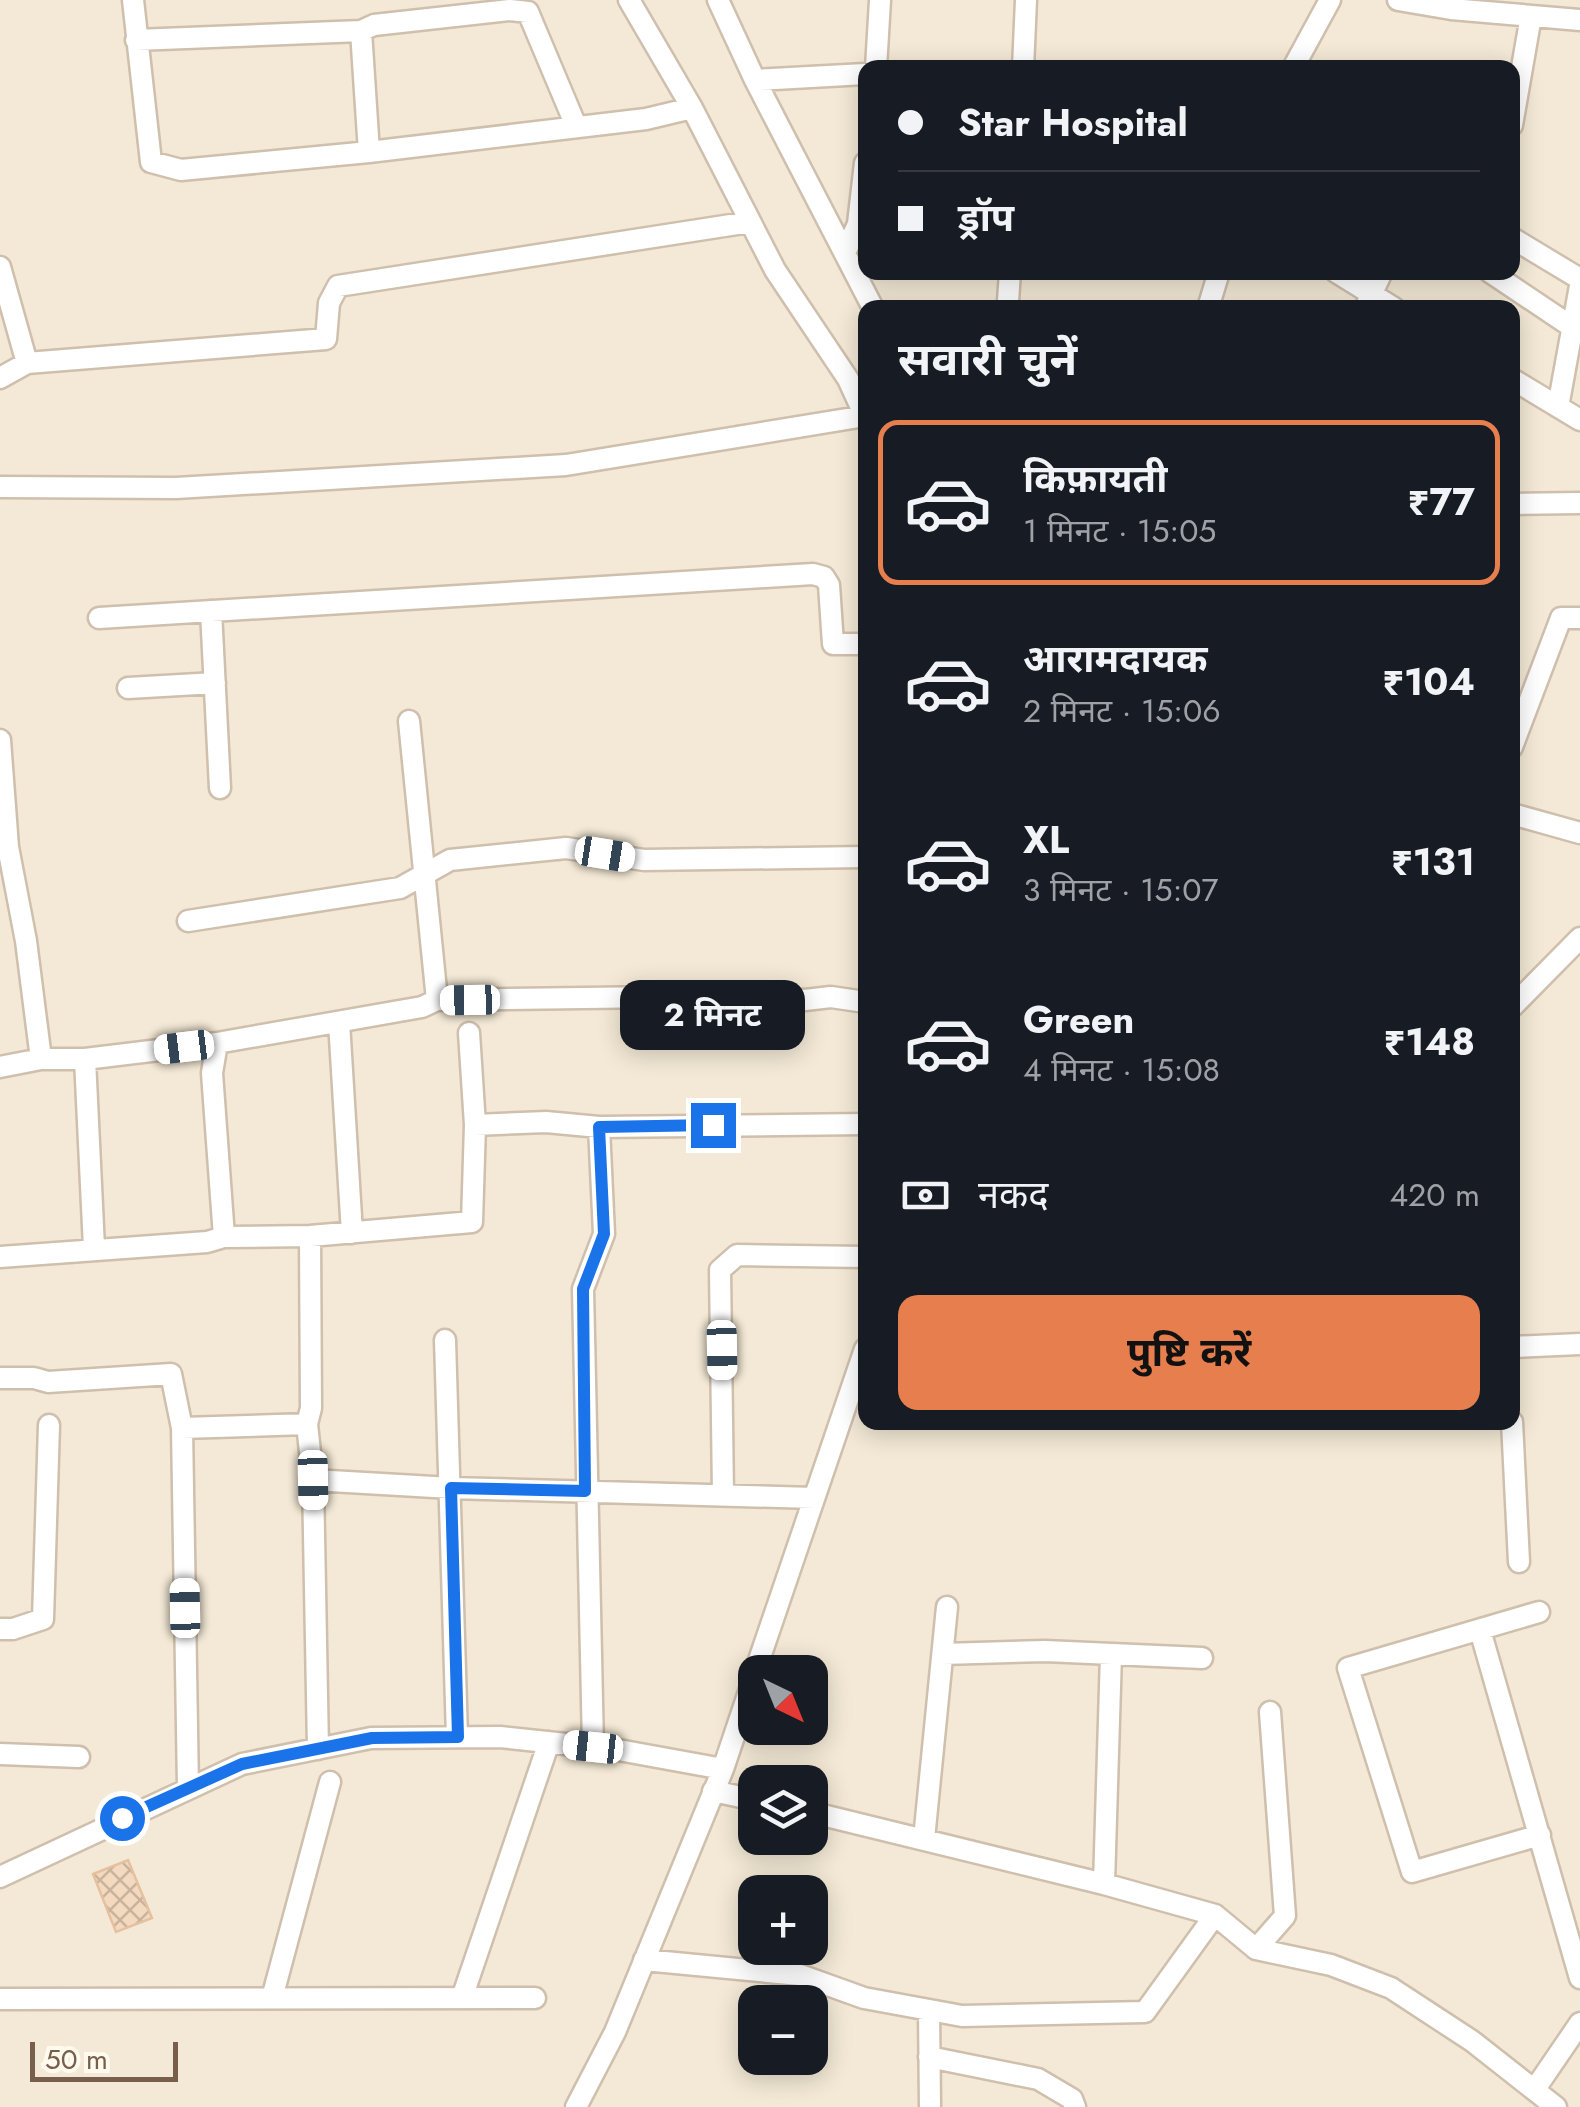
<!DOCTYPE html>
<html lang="hi">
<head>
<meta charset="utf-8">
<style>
  :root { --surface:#171b24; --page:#242831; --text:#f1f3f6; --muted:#9ea1a6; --line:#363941; --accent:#e67f4d }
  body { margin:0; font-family:Jost,"Noto Sans Devanagari",sans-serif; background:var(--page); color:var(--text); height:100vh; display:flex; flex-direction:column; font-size:38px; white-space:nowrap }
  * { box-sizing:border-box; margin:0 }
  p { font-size:32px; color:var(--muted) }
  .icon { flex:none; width:55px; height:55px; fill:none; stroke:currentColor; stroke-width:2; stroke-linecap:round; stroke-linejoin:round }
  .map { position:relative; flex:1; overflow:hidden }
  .side { position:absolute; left:858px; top:300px; width:662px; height:1130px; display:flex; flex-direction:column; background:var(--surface); border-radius:20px; box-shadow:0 5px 25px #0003 }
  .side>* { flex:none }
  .hud { position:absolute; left:858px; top:60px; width:662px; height:220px; border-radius:20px; box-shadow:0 5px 25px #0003; display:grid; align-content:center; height:220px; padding:0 40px; background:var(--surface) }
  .needle { width:65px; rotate:137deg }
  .tools { position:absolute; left:738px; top:1655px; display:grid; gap:20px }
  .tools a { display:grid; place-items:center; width:90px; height:90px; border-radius:20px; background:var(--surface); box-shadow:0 5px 25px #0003; font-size:50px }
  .scale { position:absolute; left:30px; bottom:25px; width:148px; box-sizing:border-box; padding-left:10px; border:5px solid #775f4b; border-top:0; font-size:28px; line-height:35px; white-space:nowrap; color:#775f4b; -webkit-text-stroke:8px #fffaee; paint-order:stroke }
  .end { position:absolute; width:45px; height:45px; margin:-22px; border:12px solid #1a73e8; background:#fff; box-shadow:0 0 0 5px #fff }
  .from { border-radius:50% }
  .bubble { position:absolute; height:70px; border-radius:20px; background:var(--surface); box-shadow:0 5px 25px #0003; font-size:32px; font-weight:700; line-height:70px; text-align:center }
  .car { position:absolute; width:30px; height:60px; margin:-30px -15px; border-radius:12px; box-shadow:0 0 8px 2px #0007; background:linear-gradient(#fff 24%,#345 0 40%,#fff 0 76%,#345 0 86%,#fff 0) }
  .hud b { display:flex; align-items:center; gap:35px; height:95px; font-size:38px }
  .hud b+b { border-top:2px solid var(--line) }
  .hud i { width:25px; height:25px; background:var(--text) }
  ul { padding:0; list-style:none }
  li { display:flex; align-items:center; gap:30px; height:165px; margin:0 20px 15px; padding:0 20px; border:5px solid transparent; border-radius:20px }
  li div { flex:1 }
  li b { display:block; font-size:38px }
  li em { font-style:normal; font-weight:700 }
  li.active { border-color:var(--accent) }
  li>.icon { width:90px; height:90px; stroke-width:1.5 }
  h2 { padding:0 40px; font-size:45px; line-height:120px }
  .pay { display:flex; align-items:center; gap:25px; height:110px; padding:0 40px; font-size:38px }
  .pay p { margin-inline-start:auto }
  .primary-button { display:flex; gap:20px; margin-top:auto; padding:20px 40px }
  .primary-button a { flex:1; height:115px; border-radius:20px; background:var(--accent); color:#111; font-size:40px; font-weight:700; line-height:115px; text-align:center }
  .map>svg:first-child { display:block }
</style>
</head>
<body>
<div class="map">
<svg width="1580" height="2107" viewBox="0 0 1580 2107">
  <defs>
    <pattern id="building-cross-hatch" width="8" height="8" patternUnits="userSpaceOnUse" patternTransform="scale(2.5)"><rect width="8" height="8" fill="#f2d9bf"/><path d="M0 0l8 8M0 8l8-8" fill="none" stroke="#c9b39d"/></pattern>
  </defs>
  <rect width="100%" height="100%" fill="#fdf7e8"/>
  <path fill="#f4e9d6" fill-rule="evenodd" d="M0,0H1580V2107H0ZM865,68H1512V272H865ZM865,308H1512V1422H865ZM755,1672H810V1728H755ZM755,1782H810V1838H755ZM755,1892H810V1948H755ZM755,2002H810V2058H755Z"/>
  <path fill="url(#building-cross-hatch)" stroke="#e5c19f" stroke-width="2.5" d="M128,1860L152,1918L116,1932L93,1874Z"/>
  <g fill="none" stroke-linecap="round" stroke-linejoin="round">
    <defs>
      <path id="minor" d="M133,0L151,162L181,170L369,152L646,119L692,108
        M718,0L755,80L873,308
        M1398,0L1451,9L1580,20
        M361,31L369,152
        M136,40L361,31L374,25L510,10L528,12L576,126
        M876,68L880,0
        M1023,68L1026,0
        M1293,68L1330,0
        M755,80L865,74
        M1512,125L1531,16
        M1512,238L1580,279
        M845,253L858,224L865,163
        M0,267L27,363
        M1336,272L1394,308
        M1490,272L1578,331
        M1008,301L1010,272
        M1208,308L1219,272
        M1365,308L1382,272
        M0,378L27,363L326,339L329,303L338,286L750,222
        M1512,379L1580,420
        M1558,407L1580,286
        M0,487L176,488L566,465L865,416L848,379L775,270L692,108L629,0
        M1512,504L1580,503
        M211,611L220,788
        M99,618L813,574L824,577L829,585L833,644H865
        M128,688L215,683
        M0,740L8,847L26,941L41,1059
        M1512,747L1561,618H1580
        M1512,814L1580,833
        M188,921L400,888L450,860L566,848L644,860L865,857
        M437,1000L735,996L805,1000L831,997L865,1002
        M1512,1007L1580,938
        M339,1022L352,1233
        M85,1059L94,1248
        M0,1067L41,1059H85L217,1043L422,1007L437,1000L409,721
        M475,1125L546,1122L599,1127L865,1124
        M310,1236L311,1408L307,1424L313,1480L318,1749
        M224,1237L310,1236L472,1222L475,1125L469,1033
        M0,1257L207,1242L224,1237L212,1073L217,1043
        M445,1340L457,1737
        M1512,1347L1580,1344
        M0,1378H34L48,1382L171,1374L182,1428L188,1788
        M1512,1422L1519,1562
        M182,1428L307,1424
        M313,1480L451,1488L814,1498
        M723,1495L720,1270L737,1255L865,1257
        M1539,1612L1348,1668L1412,1872L1540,1835
        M0,1629H13L43,1619L49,1425
        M1480,1630L1580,1978
        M943,1654L1045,1651L1202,1658
        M755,1672L865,1349
        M593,1747L583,1289L604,1234L599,1127
        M0,1754L79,1757
        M713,1791L755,1800
        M810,1812L1104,1884L1215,1915L1256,1949L1331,1965L1391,1988L1472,2041L1556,2107
        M924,1839L947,1607
        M0,1877L242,1764L371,1738L500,1737L613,1749L723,1769L755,1674
        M1104,1884L1111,1654
        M1256,1949L1285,1916L1270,1712
        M644,1960L800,1975L864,1998L962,2016L1145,2012L1215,1915
        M272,1998L330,1782
        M462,1998L549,1742
        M0,1999L535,1998
        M929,2010L930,2107
        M929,2057L1038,2079L1072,2099L1075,2107
        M1535,2089L1580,2023
        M576,2107L615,2032L723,1769"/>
    </defs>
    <use href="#minor" stroke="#cfbfad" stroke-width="25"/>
    <use href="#minor" stroke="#fff" stroke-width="20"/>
  </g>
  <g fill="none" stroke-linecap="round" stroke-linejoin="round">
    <path stroke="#1a73e8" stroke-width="12" d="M122,1818L242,1764L372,1738L458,1737L451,1488L585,1491L583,1289L604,1234L599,1127L713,1125"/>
  </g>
</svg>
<div class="tools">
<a><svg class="needle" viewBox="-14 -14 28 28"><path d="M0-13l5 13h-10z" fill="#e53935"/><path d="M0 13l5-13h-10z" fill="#9ea1a6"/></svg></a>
<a><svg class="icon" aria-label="layers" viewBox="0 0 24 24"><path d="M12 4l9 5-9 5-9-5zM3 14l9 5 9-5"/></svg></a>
<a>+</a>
<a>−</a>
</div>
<div class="scale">50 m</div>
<i class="end from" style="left:122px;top:1818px"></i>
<i class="end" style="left:713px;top:1125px"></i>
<div class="bubble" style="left:620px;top:980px;width:185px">2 मिनट</div>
<i class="car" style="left:605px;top:854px;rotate:99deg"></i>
<i class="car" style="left:470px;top:1000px;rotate:269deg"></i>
<i class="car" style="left:184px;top:1047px;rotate:263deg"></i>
<i class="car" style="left:722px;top:1350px;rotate:179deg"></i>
<i class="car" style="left:313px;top:1480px;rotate:179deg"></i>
<i class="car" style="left:185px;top:1608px;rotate:359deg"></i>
<i class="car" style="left:593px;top:1747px;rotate:276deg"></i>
<div class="hud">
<b><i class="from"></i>Star Hospital</b>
<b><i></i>ड्रॉप</b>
</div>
<section class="side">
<h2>सवारी चुनें</h2>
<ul>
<li class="active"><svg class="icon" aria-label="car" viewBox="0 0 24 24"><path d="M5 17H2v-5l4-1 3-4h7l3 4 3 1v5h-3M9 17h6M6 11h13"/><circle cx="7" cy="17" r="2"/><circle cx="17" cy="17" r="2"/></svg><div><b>किफ़ायती</b><p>1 मिनट · 15:05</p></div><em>₹77</em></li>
<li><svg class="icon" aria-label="car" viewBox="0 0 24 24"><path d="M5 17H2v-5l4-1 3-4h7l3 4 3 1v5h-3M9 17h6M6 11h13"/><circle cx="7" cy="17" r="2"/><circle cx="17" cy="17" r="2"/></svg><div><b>आरामदायक</b><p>2 मिनट · 15:06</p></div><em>₹104</em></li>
<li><svg class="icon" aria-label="car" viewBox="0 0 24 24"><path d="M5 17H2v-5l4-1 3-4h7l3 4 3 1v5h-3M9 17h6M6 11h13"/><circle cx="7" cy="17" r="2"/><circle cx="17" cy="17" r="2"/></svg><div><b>XL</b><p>3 मिनट · 15:07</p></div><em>₹131</em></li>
<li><svg class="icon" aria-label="car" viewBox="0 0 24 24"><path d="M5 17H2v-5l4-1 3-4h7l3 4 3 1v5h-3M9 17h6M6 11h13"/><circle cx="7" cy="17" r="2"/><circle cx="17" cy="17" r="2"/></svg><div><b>Green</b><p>4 मिनट · 15:08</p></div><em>₹148</em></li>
</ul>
<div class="pay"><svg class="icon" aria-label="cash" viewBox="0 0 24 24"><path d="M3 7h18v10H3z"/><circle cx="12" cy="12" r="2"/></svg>नकद<p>420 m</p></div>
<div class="primary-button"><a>पुष्टि करें</a></div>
</section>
</div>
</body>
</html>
